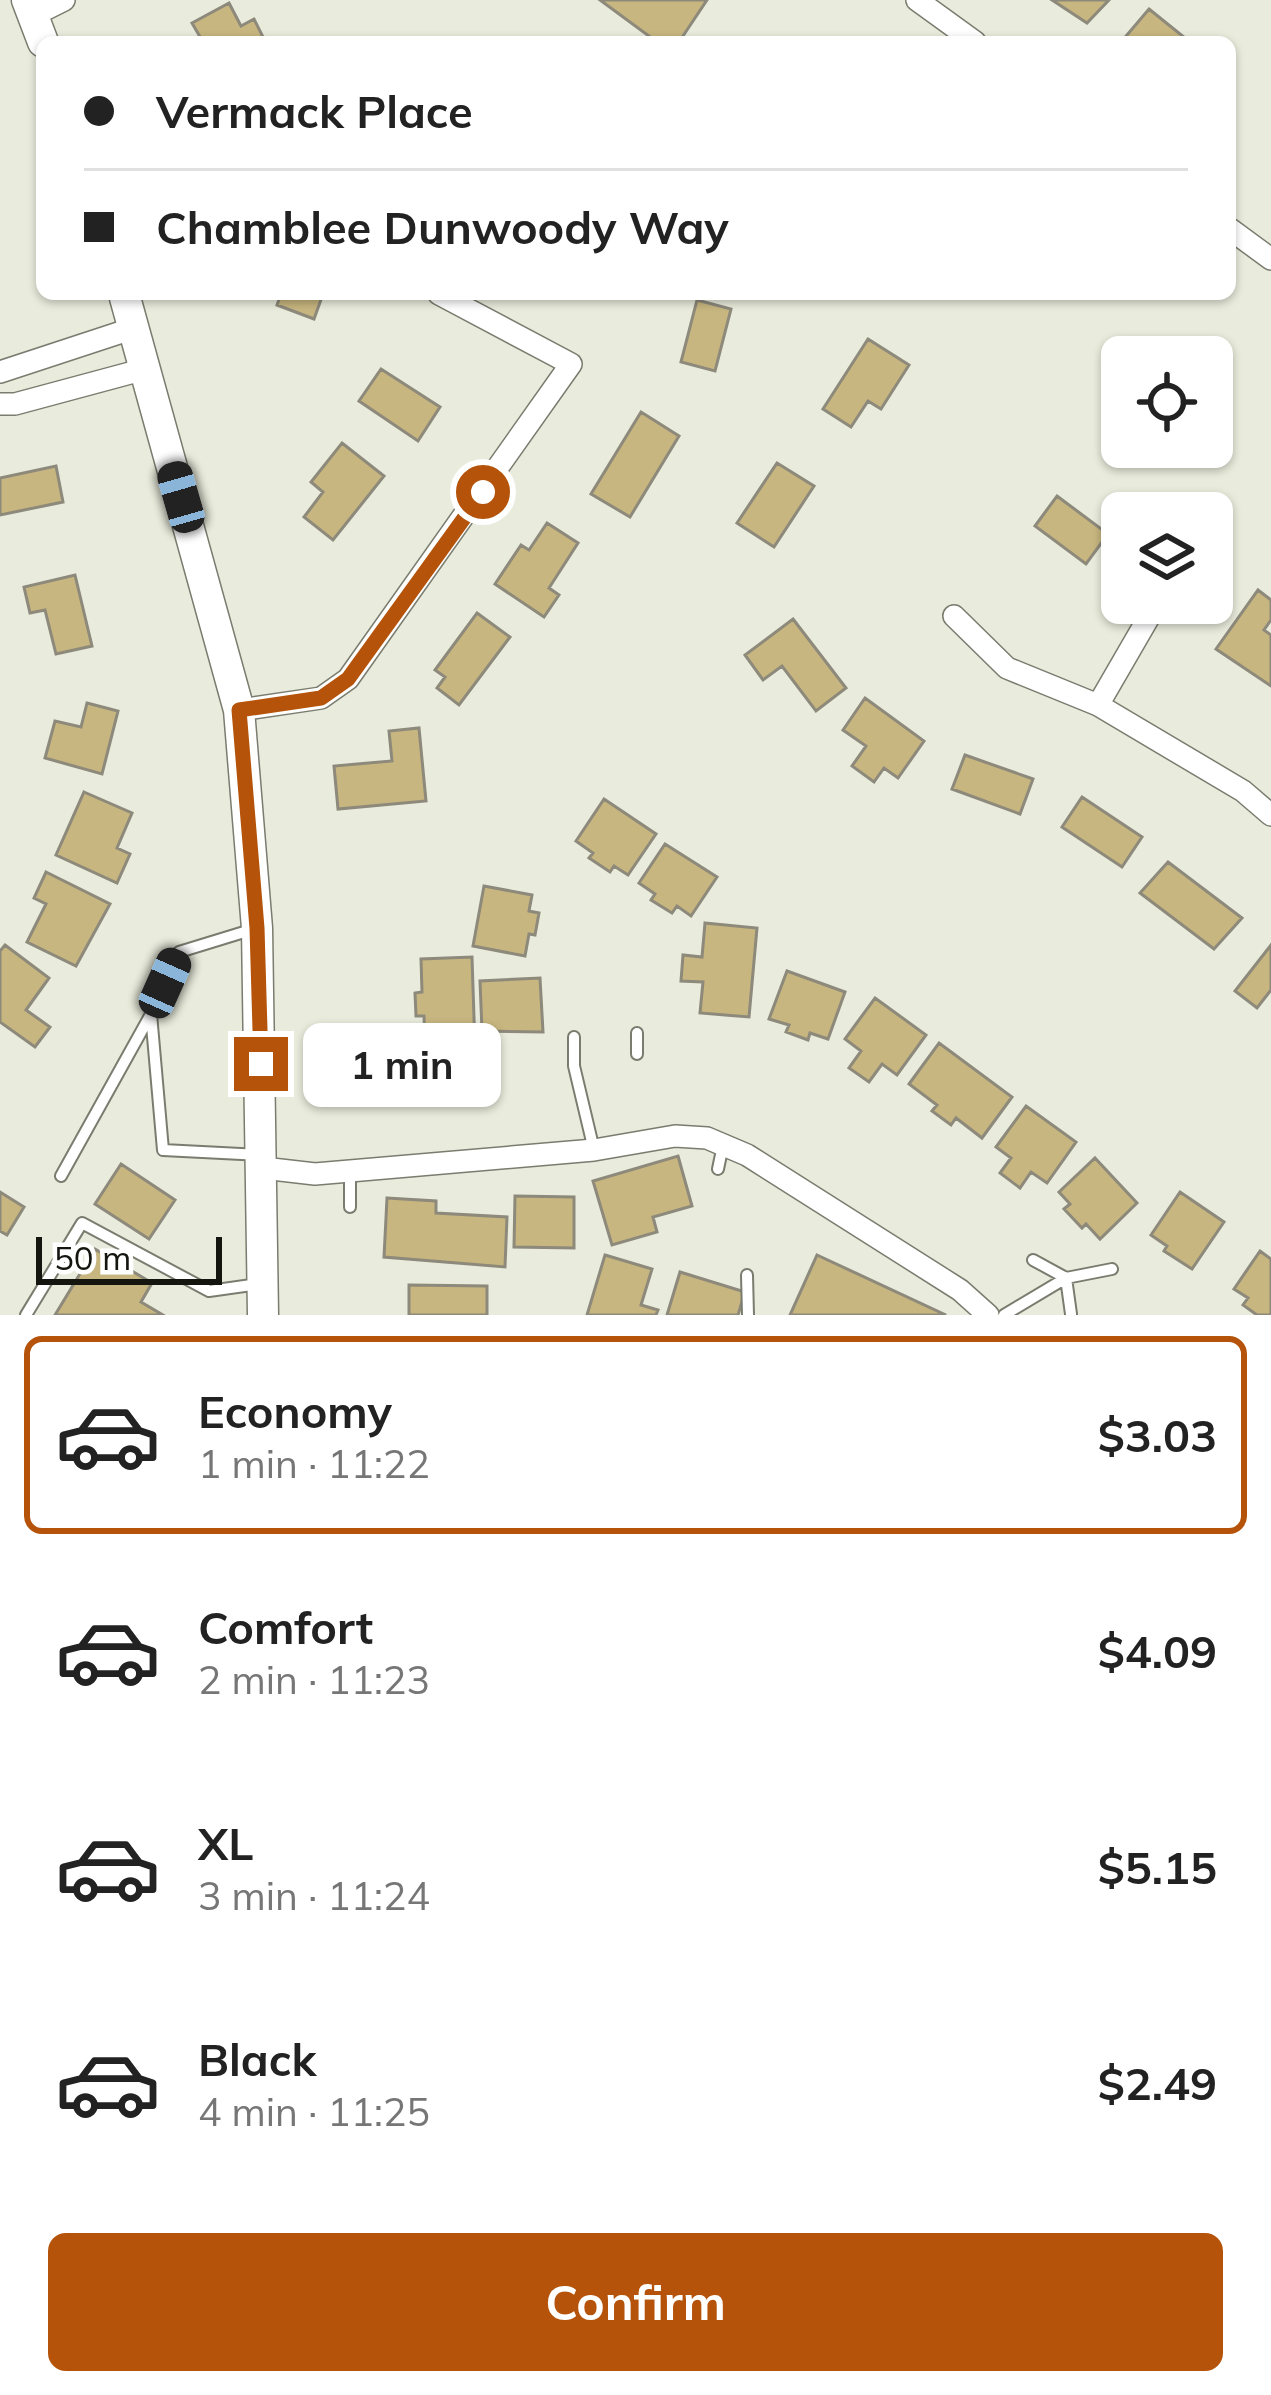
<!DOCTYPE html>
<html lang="en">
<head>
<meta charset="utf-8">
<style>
  :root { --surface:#fff; --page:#f6f6f6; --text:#222; --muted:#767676; --line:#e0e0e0; --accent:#b45309 }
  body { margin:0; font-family:Mulish,sans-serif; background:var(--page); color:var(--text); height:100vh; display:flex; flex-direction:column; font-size:45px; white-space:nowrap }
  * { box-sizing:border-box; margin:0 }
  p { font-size:39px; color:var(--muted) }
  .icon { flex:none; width:66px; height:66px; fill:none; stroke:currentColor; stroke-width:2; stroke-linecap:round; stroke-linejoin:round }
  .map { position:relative; height:1315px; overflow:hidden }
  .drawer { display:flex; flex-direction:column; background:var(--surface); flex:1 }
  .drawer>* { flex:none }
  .hud { position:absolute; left:36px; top:36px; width:1200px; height:264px; border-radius:18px; box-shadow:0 3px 9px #0004; display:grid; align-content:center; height:264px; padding:0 48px; background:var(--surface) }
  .controls { position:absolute; left:1101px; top:336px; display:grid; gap:24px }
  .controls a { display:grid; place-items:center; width:132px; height:132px; border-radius:18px; background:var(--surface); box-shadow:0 3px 9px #0004; font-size:60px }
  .scale { position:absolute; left:36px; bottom:30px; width:186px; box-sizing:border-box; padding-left:12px; border:6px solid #14150f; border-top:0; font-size:33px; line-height:42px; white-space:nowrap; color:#14150f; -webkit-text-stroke:9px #fff; paint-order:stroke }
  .end { position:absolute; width:54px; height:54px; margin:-27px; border:15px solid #b45309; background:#fff; box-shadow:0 0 0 6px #fff }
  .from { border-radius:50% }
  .bubble { position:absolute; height:84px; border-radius:18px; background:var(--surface); box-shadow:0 3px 9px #0004; font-size:39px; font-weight:700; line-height:84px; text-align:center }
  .car { position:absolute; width:36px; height:72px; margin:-36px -18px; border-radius:15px; box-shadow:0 0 9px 3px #0007; background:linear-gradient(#222 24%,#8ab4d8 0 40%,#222 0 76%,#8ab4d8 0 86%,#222 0) }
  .hud b { display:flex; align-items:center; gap:42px; height:114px; font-size:45px }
  .hud b+b { border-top:3px solid var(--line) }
  .hud i { width:30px; height:30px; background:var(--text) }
  ul { padding:21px 0 0; list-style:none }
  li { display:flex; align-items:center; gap:36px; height:198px; margin:0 24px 18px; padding:0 24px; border:6px solid transparent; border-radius:18px }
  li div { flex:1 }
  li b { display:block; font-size:45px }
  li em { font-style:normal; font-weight:700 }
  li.active { border-color:var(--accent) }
  li>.icon { width:108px; height:108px; stroke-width:1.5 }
  .cta { display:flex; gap:24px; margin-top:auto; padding:24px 48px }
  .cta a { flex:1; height:138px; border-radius:18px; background:var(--accent); color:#fff; font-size:48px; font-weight:700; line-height:138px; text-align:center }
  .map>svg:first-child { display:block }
</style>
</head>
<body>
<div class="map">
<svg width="1271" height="1315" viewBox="0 0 1271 1315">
  <rect width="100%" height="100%" fill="#e9ecdc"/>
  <path fill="#c7b67f" stroke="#8d897b" stroke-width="3" d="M600,0H707L683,36L692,42H657Z
    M1052,0H1109L1087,23Z
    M229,3L241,26L254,19L264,39L203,42L192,23Z
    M1149,9L1190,42H1121Z
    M281,294H323L314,319L277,305Z
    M697,300L731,309L715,371L681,362Z
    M868,339L909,365L881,409L868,401L851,427L823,409Z
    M381,369L440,407L418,441L359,401Z
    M641,412L679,436L630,517L591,494Z
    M342,443L384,476L333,540L304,517L323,492L311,482Z
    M777,463L814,486L774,547L737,523Z
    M56,466L63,502L0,515V478Z
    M1057,496L1108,534L1086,564L1035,526Z
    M547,523L578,543L549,588L559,595L544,617L495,584L521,545L529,550Z
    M75,575L92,646L56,654L45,610L30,613L24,587Z
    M1258,590L1271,600V620L1264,630L1271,635V686L1216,649Z
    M477,613L510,637L459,705L437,688L445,677L435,670Z
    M793,619L846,688L816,711L782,666L763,680L745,655Z
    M865,698L924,741L898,778L884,768L874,782L852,766L866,746L843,730Z
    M87,703L118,711L102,774L45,758L55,721L81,727Z
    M419,728L426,801L338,809L334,766L392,761L389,731Z
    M965,755L1033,779L1020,814L952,789Z
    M84,792L132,813L117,848L130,854L117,883L56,855Z
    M1082,797L1142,837L1122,867L1062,827Z
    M604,799L656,834L628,875L614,866L610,872L589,858L593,853L576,841Z
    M665,844L717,877L691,916L677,906L672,913L651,900L655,894L639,883Z
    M1168,862L1242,918L1214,949L1140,893Z
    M46,872L110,904L76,966L27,942L46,904L34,898Z
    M484,886L532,895L529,911L539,913L535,935L529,934L525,956L473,946Z
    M705,923L757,928L749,1017L700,1013L703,982L681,981L683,955L702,957Z
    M5,945L49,978L26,1010L50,1027L35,1047L0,1022V951Z
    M1271,945V990L1257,1008L1235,991Z
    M472,957L475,1048L425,1049L424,1016H416L415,993L422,992L421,959Z
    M787,971L845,992L828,1039L810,1033L808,1040L786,1032L789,1025L769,1019Z
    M540,978L543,1032L482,1031L480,981Z
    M875,998L926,1035L897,1075L882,1064L869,1082L849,1068L861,1051L845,1039Z
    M939,1043L1012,1097L982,1138L956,1118L951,1125L932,1111L937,1105L909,1084Z
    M1026,1106L1076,1142L1047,1183L1031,1172L1020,1188L1000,1173L1011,1158L996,1147Z
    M678,1156L692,1206L653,1217L657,1232L612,1245L593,1181Z
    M1095,1158L1137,1203L1100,1239L1086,1224L1082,1228L1064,1209L1070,1204L1059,1192Z
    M121,1164L175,1200L149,1239L95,1204Z
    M0,1192L24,1207L7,1235L0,1231Z
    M1180,1192L1224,1222L1192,1269L1164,1251L1167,1246L1151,1235Z
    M515,1196L574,1197V1248L514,1247Z
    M387,1198L436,1201V1213L507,1217L505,1267L384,1257Z
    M95,1249L152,1283L141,1302L163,1315H55Z
    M1260,1251L1271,1259V1315H1257L1243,1305L1248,1298L1234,1289Z
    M605,1255L652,1269L641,1305L658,1310L656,1315H587Z
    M817,1255L946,1315H790Z
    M680,1272L745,1292L738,1315H667Z
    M409,1285L487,1286V1315H409Z"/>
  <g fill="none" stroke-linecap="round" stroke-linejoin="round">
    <defs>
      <path id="lane" d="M151,1014L163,1150L260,1155
        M637,1033V1054
        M574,1037V1066L594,1150
        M718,1169L723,1145
        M350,1172V1207
        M61,1176L151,1014L179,952L254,929
        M1033,1260L1066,1278L1112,1269
        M747,1275L748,1315
        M26,1315L82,1223L209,1291L259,1284
        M1004,1315L1066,1278L1071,1314"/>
      <path id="street" d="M917,0L975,42
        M32,16L64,0
        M1230,229L1271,259
        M0,372L134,328
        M0,404H15L145,369
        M954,616L1007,668L1098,705L1243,791L1271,815
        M1098,705L1157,603
        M239,710L321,698L348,679L571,364L439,294
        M263,1168L315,1174L594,1150L675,1136L707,1138L747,1155L960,1290L988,1315"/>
      <path id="secondary" d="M27,0L43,42
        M124,294L239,710L257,928L263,1315"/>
    </defs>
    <use href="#lane" stroke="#797c6e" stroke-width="14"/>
    <use href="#street" stroke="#797c6e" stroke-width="24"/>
    <use href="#secondary" stroke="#797c6e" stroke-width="33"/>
    <use href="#lane" stroke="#fff" stroke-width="10"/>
    <use href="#street" stroke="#fff" stroke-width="21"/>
    <use href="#secondary" stroke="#fff" stroke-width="30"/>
  </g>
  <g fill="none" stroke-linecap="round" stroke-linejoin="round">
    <path stroke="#b45309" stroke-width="15" d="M261,1064L257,928L239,710L321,698L348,679L483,492"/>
  </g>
</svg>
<div class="controls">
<a><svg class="icon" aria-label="locate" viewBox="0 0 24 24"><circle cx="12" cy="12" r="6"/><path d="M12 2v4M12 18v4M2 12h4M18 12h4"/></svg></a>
<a><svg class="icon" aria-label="layers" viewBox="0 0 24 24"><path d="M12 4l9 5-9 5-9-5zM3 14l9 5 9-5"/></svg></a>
</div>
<div class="scale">50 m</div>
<i class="end from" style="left:483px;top:492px"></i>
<i class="end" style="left:261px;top:1064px"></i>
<div class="bubble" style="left:303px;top:1023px;width:198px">1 min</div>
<i class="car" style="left:181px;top:497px;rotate:344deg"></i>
<i class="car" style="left:165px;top:983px;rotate:24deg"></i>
<div class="hud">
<b><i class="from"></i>Vermack Place</b>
<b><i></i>Chamblee Dunwoody Way</b>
</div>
</div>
<section class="drawer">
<ul>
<li class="active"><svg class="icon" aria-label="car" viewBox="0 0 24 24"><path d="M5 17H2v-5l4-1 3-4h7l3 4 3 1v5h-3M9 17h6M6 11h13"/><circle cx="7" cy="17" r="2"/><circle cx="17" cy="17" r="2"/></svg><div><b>Economy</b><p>1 min · 11:22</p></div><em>$3.03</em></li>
<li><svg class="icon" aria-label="car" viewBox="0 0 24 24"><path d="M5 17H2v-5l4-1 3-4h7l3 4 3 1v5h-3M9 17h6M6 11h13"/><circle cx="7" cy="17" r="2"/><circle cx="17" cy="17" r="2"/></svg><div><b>Comfort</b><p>2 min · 11:23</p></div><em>$4.09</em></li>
<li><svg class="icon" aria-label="car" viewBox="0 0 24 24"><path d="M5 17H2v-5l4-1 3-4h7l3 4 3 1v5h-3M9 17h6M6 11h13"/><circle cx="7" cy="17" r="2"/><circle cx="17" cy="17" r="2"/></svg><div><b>XL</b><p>3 min · 11:24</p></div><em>$5.15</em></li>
<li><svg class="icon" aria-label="car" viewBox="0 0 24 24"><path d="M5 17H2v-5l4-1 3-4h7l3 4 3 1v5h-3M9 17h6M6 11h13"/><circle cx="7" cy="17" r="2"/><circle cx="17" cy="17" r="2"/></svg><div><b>Black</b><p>4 min · 11:25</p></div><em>$2.49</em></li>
</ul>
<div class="cta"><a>Confirm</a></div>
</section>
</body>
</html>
